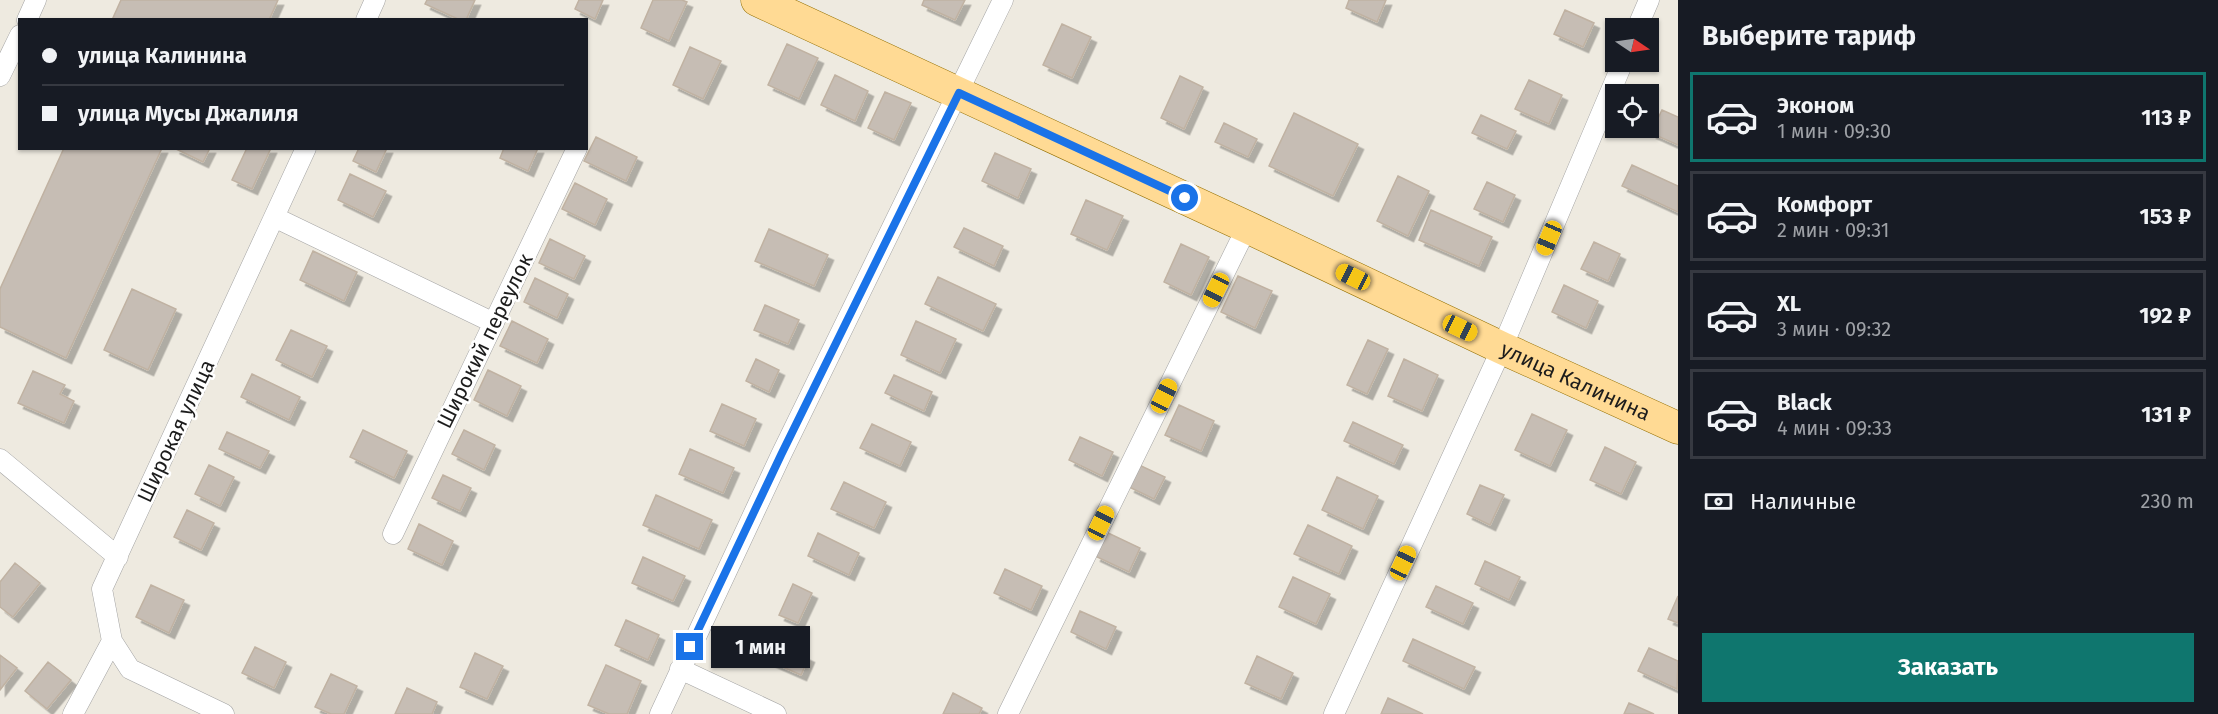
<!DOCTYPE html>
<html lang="ru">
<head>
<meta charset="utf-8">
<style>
  :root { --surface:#171b24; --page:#242831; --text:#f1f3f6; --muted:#9ea1a6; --line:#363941; --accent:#0f766e }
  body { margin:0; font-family:"Fira Sans",sans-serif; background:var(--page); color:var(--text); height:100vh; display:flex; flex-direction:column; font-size:22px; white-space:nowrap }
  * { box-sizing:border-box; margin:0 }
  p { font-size:20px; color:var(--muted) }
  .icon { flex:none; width:33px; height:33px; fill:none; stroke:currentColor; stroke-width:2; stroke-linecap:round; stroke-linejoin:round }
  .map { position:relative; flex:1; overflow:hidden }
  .side { display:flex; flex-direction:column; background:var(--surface); width:540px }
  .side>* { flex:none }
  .guide { position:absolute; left:18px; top:18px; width:570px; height:132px; border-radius:0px; box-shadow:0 2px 4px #0004; display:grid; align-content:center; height:132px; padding:0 24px; background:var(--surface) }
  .needle { width:39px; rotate:103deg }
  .tools { position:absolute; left:1605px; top:18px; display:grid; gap:12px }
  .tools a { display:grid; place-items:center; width:54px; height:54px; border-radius:0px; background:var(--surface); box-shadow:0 2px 4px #0004; font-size:30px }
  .end { position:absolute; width:27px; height:27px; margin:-14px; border:8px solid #1a73e8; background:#fff; box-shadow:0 0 0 3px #fff }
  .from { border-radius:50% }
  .bubble { position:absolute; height:42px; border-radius:0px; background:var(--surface); box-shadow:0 2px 4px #0004; font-size:20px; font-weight:700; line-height:42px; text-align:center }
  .car { position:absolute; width:18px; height:36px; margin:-18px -9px; border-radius:8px; box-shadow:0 0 4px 2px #0007; background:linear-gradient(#f5c518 24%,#345 0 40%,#f5c518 0 76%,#345 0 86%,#f5c518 0) }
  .guide b { display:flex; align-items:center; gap:21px; height:57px; font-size:22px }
  .guide b+b { border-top:2px solid var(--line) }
  .guide i { width:15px; height:15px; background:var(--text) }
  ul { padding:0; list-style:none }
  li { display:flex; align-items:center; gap:18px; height:90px; margin:0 12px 9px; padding:0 12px; border:3px solid var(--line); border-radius:0px }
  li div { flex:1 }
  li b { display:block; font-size:22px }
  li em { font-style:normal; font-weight:700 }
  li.active { border-color:var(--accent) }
  li>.icon { width:54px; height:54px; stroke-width:1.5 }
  h2 { padding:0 24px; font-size:27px; line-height:72px }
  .pay { display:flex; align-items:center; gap:15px; height:66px; padding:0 24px; font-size:22px }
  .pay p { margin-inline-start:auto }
  .cta { display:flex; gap:12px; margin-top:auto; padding:12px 24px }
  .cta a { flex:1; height:69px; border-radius:0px; background:var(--accent); color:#fff; font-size:24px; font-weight:700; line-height:69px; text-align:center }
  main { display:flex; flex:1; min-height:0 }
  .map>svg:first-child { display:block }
</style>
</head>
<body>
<main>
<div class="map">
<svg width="1678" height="714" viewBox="0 0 1678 714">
  <defs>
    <filter id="shadow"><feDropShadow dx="5.5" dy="5.5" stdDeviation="0" flood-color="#0004"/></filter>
  </defs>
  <rect width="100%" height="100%" fill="#eeeae0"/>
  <path fill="#c6bdb4" stroke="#c0b2a2" stroke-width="1.5" filter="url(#shadow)" d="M121,0H278L269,20H112Z
    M427,0H475L466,20H460L425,4Z
    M579,0H603L595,19L575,9Z
    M653,0H682L687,2L669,41L641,28Z
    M924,0H965L955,20L922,5Z
    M1349,0H1386L1377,22L1346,8Z
    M1565,10L1594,23L1583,47L1554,34Z
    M1062,24L1091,37L1072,78L1043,65Z
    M787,44L818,58L799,99L768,85Z
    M690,47L721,61L703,99L673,85Z
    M835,75L868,91L855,121L821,105Z
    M1180,76L1203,87L1184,129L1161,118Z
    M1529,80L1562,95L1549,124L1515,109Z
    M885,92L911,103L894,140L868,128Z
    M1662,110L1678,117V145L1651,133Z
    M1294,113L1358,144L1333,196L1269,166Z
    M1481,115L1516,131L1507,149L1472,133Z
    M1224,123L1257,139L1248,157L1215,142Z
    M596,137L637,157L626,181L584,161Z
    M64,148H162L66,358L0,327V289Z
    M174,148H210L203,162Z
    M247,148H271L252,189L232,180Z
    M359,148H387L376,172L353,161Z
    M504,148H538L528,171L500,158Z
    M995,153L1031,169L1018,198L982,181Z
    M1632,165L1678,186V212L1622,186Z
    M350,174L386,191L373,217L338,200Z
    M1398,176L1429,191L1408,236L1377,221Z
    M1487,182L1515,195L1503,222L1474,209Z
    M575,183L607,199L595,225L562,209Z
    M1086,200L1123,216L1107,250L1071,234Z
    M1431,210L1492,237L1479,266L1419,240Z
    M964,228L1003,246L994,266L954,247Z
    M769,229L828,255L814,286L755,261Z
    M550,239L585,256L574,279L539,263Z
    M1594,242L1620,254L1608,281L1581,269Z
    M1181,244L1209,257L1191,295L1164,282Z
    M313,251L357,272L344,301L300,280Z
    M1238,276L1272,291L1255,328L1221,312Z
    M938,277L996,304L983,331L925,304Z
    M535,278L568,294L557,318L524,302Z
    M1564,285L1598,301L1586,328L1552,312Z
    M132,289L176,309L148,370L104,350Z
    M765,305L799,320L788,344L754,330Z
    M512,321L548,339L537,363L500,346Z
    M916,321L956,339L940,373L901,355Z
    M291,330L327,346L312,377L276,360Z
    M1368,340L1388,349L1367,394L1347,385Z
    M756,359L779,370L769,392L746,381Z
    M1404,359L1438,375L1422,411L1388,396Z
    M488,370L521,386L507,416L474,400Z
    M33,371L65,385L60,394L74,401L64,423L18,403Z
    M252,374L300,397L289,420L241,397Z
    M894,375L932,392L924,411L885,393Z
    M722,404L756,419L744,446L710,431Z
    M1179,405L1214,421L1201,451L1165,435Z
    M1532,414L1567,430L1550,466L1515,450Z
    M1353,422L1403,445L1394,464L1344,441Z
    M872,424L911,442L900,466L860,448Z
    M363,430L407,451L394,478L350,457Z
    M464,430L495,445L484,470L452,454Z
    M227,432L269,451L260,468L219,449Z
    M1080,437L1113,452L1102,476L1069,460Z
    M1605,447L1636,462L1621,494L1590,480Z
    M690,449L734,468L723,493L679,474Z
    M209,465L234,477L220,506L195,494Z
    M1139,465L1165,477L1154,499L1129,487Z
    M443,475L471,488L460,511L432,498Z
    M1337,477L1378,496L1363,529L1322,510Z
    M844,482L886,502L874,528L831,509Z
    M1480,485L1504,495L1490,525L1467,514Z
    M656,495L712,520L699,549L643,525Z
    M187,510L214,523L201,550L174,537Z
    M419,524L453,541L442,565L408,549Z
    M1308,525L1352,546L1339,574L1294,554Z
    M1106,532L1140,548L1129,572L1095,556Z
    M818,533L859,553L849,575L808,556Z
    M643,557L685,576L673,601L632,583Z
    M1485,561L1520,577L1509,600L1475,584Z
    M15,563L40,583L13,617L0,607V582Z
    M1005,569L1042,586L1031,610L994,593Z
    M1293,577L1330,594L1316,624L1279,607Z
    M793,584L812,593L798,623L779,615Z
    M151,585L184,600L169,633L136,617Z
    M1436,586L1473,603L1463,624L1426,607Z
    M1678,596V623L1668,619Z
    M1080,611L1116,627L1106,649L1071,632Z
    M626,620L659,635L648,660L615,645Z
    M766,637L809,657L801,675L758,656Z
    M1413,639L1475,667L1464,689L1403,661Z
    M255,647L286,662L274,688L242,673Z
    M1649,648L1678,661L1677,689L1638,671Z
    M475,653L503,666L487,699L460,687Z
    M0,655L17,668L0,690Z
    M1257,656L1293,673L1281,699L1245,683Z
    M48,662L71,680L47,709L25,691Z
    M606,665L641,681L627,714H609L588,705Z
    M331,674L357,686L344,714H331L315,707Z
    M407,688L437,702L432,714H395Z
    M953,693L982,708L979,714H943Z
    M1388,698L1423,714H1381Z
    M1629,703L1654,714H1624Z"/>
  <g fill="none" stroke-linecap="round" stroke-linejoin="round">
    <defs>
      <path id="minor" d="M27,20L36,0
        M366,20L375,0
        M1637,28L1649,0
        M0,76L20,35
        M274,217L494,323
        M0,459L118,557
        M393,534L577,148
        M112,641L130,669L224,714
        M680,669L776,714
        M73,714L112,641L102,589L306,148
        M660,714L781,455L1003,0
        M1008,714L1247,227
        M1334,714L1502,348L1623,62"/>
      <g id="primary">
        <path id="s1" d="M757,0L1247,227L1502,348L1678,428"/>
      </g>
    </defs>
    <use href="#minor" stroke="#a3a3a3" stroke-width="21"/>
    <use href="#primary" stroke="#936f00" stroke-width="33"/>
    <use href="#minor" stroke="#fff" stroke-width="20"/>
    <use href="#primary" stroke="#ffda94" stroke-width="32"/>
  </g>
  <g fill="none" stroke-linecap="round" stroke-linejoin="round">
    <path stroke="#1a73e8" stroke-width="8" d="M690,647L781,455L959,93L1185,198"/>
  </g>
  <g text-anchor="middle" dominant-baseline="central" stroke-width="5" stroke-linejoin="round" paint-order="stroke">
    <g font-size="21" fill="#1c1c1c" stroke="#fff">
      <text transform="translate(485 341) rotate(-64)">Широкий переулок</text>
      <text stroke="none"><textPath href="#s1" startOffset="903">улица Калинина</textPath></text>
      <text transform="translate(176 431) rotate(-65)">Широкая улица</text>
    </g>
  </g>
</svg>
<div class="tools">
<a><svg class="needle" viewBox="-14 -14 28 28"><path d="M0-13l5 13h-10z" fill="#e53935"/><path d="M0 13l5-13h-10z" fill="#9ea1a6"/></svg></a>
<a><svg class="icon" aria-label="locate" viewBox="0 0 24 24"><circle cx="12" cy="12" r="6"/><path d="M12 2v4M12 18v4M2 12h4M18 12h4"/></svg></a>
</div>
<i class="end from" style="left:1185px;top:198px"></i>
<i class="end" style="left:690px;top:647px"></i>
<div class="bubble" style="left:711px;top:626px;width:99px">1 мин</div>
<i class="car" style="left:1549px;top:238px;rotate:203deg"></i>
<i class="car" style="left:1353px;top:277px;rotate:296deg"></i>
<i class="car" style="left:1216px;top:290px;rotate:206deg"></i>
<i class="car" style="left:1460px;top:328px;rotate:115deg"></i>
<i class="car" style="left:1164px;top:396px;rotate:26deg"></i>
<i class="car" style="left:1101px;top:523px;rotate:26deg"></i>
<i class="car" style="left:1403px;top:563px;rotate:25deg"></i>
<div class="guide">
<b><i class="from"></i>улица Калинина</b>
<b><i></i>улица Мусы Джалиля</b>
</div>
</div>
<section class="side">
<h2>Выберите тариф</h2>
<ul>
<li class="active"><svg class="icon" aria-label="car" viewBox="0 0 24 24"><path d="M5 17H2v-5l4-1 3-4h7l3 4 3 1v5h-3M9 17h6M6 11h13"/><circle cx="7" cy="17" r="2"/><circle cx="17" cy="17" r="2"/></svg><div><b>Эконом</b><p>1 мин · 09:30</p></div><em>113 ₽</em></li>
<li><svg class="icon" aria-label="car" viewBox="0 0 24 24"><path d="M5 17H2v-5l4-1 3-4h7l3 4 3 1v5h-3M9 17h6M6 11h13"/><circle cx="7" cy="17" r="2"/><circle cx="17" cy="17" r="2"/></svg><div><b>Комфорт</b><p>2 мин · 09:31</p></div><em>153 ₽</em></li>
<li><svg class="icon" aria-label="car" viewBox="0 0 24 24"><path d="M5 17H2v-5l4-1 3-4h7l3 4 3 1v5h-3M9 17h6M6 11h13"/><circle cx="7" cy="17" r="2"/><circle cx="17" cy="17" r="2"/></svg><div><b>XL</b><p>3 мин · 09:32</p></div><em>192 ₽</em></li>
<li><svg class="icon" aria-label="car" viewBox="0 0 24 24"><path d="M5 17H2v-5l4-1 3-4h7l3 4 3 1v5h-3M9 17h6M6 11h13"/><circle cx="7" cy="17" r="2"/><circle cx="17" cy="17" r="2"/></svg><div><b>Black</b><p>4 мин · 09:33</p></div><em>131 ₽</em></li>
</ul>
<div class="pay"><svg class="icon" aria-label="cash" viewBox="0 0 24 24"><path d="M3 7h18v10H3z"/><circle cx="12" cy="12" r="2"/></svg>Наличные<p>230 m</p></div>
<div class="cta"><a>Заказать</a></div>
</section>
</main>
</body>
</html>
